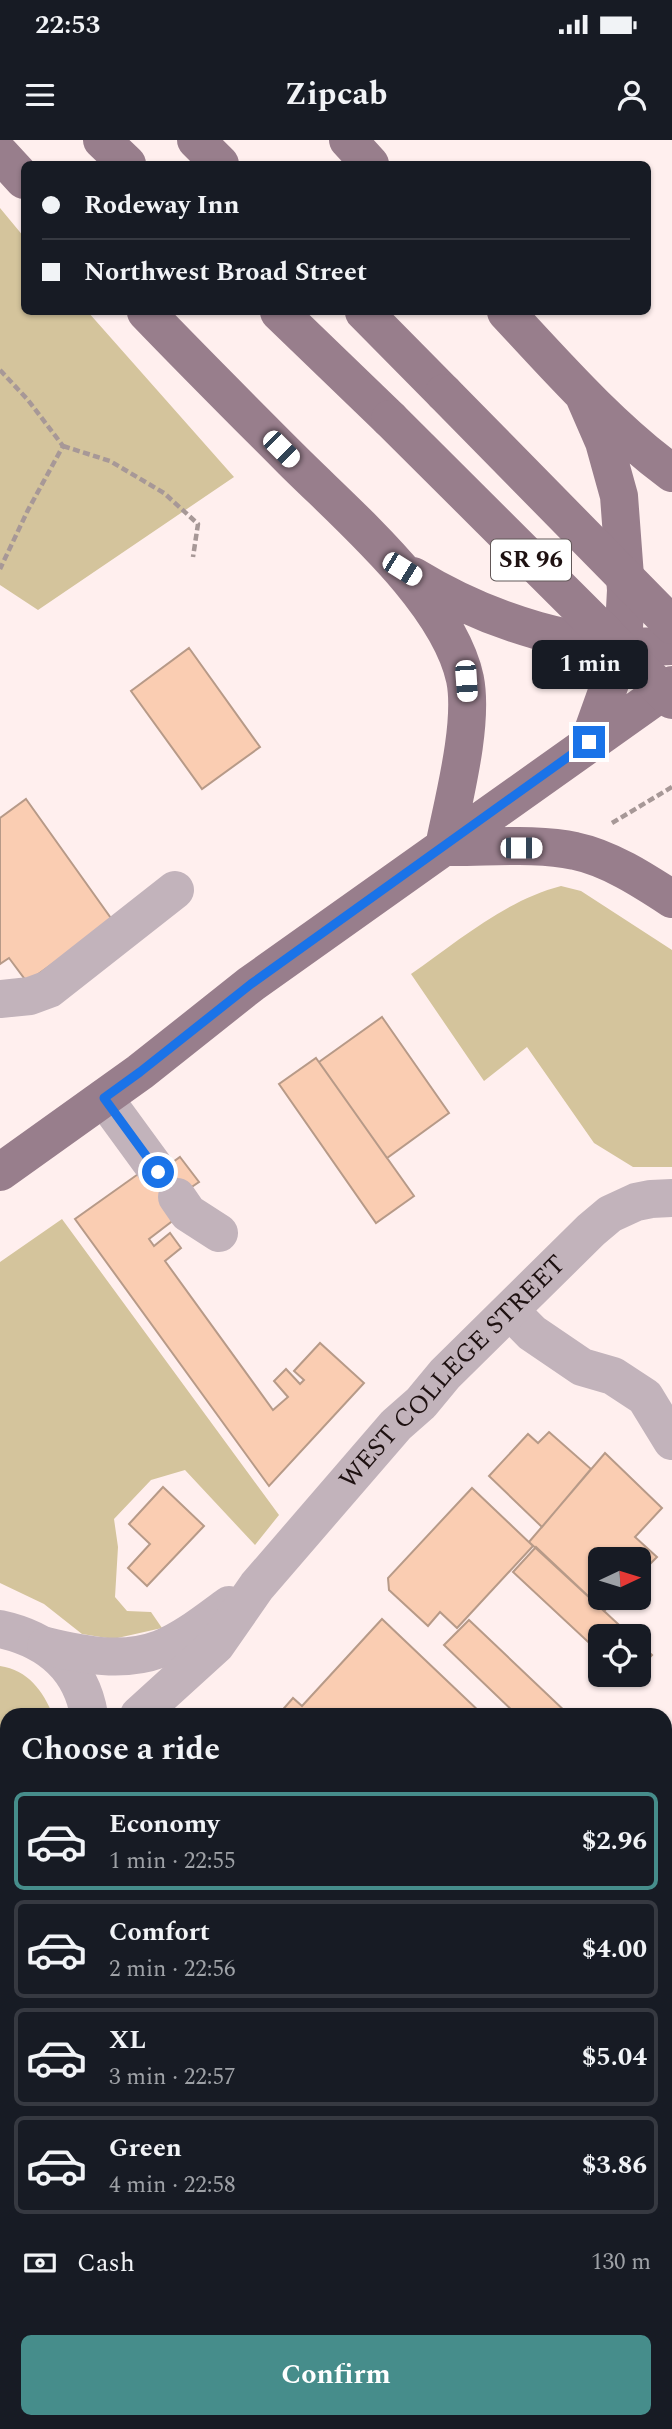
<!DOCTYPE html>
<html lang="en">
<head>
<meta charset="utf-8">
<style>
  :root { --surface:#171b24; --page:#242831; --text:#f1f3f6; --muted:#9ea1a6; --line:#363941; --accent:#468d8b }
  body { margin:0; font-family:Spectral,serif; background:var(--page); color:var(--text); height:100vh; display:flex; flex-direction:column; font-size:26px; white-space:nowrap }
  * { box-sizing:border-box; margin:0 }
  p { font-size:23px; color:var(--muted) }
  .icon { flex:none; width:38px; height:38px; fill:none; stroke:currentColor; stroke-width:2; stroke-linecap:round; stroke-linejoin:round }
  .map { position:relative; flex:1; overflow:hidden }
  .drawer { position:absolute; left:0px; top:1568px; width:672px; height:721px; display:flex; flex-direction:column; background:var(--surface); border-radius:21px 21px 0 0; box-shadow:0 2px 5px #0004 }
  .drawer>* { flex:none }
  .banner { position:absolute; left:21px; top:21px; width:630px; height:154px; border-radius:10px; box-shadow:0 2px 5px #0004; display:grid; align-content:center; height:154px; padding:0 21px; background:var(--surface) }
  .needle { width:46px; rotate:86deg }
  .fabs { position:absolute; left:588px; top:1407px; display:grid; gap:14px }
  .fabs a { display:grid; place-items:center; width:63px; height:63px; border-radius:10px; background:var(--surface); box-shadow:0 2px 5px #0004; font-size:35px }
  .end { position:absolute; width:32px; height:32px; margin:-16px; border:9px solid #1a73e8; background:#fff; box-shadow:0 0 0 4px #fff }
  .from { border-radius:50% }
  .bubble { position:absolute; height:49px; border-radius:10px; background:var(--surface); box-shadow:0 2px 5px #0004; font-size:23px; font-weight:700; line-height:49px; text-align:center }
  .car { position:absolute; width:21px; height:42px; margin:-21px -10px; border-radius:9px; box-shadow:0 0 5px 2px #0007; background:linear-gradient(#fff 24%,#345 0 40%,#fff 0 76%,#345 0 86%,#fff 0) }
  .banner b { display:flex; align-items:center; gap:24px; height:66px; font-size:26px }
  .banner b+b { border-top:2px solid var(--line) }
  .banner i { width:18px; height:18px; background:var(--text) }
  ul { padding:0; list-style:none }
  li { display:flex; align-items:center; gap:21px; height:98px; margin:0 14px 10px; padding:0 7px; border:4px solid var(--line); border-radius:10px }
  li div { flex:1 }
  li b { display:block; font-size:26px }
  li em { font-style:normal; font-weight:700 }
  li.active { border-color:var(--accent) }
  li>.icon { width:63px; height:63px; stroke-width:1.5 }
  h2 { padding:0 21px; font-size:32px; line-height:84px }
  .pay { display:flex; align-items:center; gap:18px; height:77px; padding:0 21px; font-size:26px }
  .pay p { margin-inline-start:auto }
  .button { display:flex; gap:14px; margin-top:auto; padding:14px 21px }
  .button a { flex:1; height:80px; border-radius:10px; background:var(--accent); color:#fff; font-size:28px; font-weight:700; line-height:80px; text-align:center }
  .status { display:flex; justify-content:space-between; align-items:center; height:49px; padding:0 35px; background:var(--surface); direction:ltr }
  .status svg { height:19px; fill:currentColor }
  header { display:flex; justify-content:space-between; align-items:center; height:91px; padding:0 21px; background:var(--surface); font-size:32px; font-weight:700 }
  .map>svg:first-child { display:block }
</style>
</head>
<body>
<div class="status"><b>22:53</b><svg viewBox="0 0 49 12"><path d="M0 12V9h3v3zM5 12V6h3v6zM10 12V3h3v9zM15 12V0h3v12zM26 1h20v11H26zM47 4h2v5h-2z"/></svg></div>
<header><svg class="icon" aria-label="menu" viewBox="0 0 24 24"><path d="M4 6h16M4 12h16M4 18h16"/></svg>Zipcab<svg class="icon" aria-label="person" viewBox="0 0 24 24"><circle cx="12" cy="8" r="4"/><path d="M4 21q1-7 8-7t8 7"/></svg></header>
<div class="map">
<svg width="672" height="2289" viewBox="0 0 672 2289">
  <rect width="100%" height="100%" fill="#ffefee"/>
  <path fill="#d4c49c" d="M0,68L24,97V172H88L234,337L38,470L0,445Z
    M561,746L581,751L672,810V1027H633L594,1003L527,907L484,941L411,834C457,802 506,760 561,746Z
    M62,1079L279,1375L255,1405L185,1330L151,1340L114,1379L118,1407L115,1457L127,1471L151,1472L162,1488L113,1499L82,1494L44,1464L0,1443V1122Z
    M0,1526C28,1530 43,1551 53,1575H7V1658L0,1661Z
    M0,1836L7,1839V2097L0,2143Z"/>
  <path fill="#facdb2" stroke="#b79a88" stroke-width="2" d="M189,508L260,607L202,649L131,551Z
    M26,659L113,781L27,842L9,818L0,824V678Z
    M382,877L449,973L387,1018L319,922Z
    M316,918L414,1056L376,1083L279,944Z
    M180,1017L199,1042L165,1065L175,1079L149,1099L154,1106L170,1093L181,1108L165,1121L273,1270L288,1257L274,1241L286,1229L300,1244L304,1240L294,1231L320,1203L364,1243L269,1346L75,1079L141,1032L148,1040Z
    M549,1292L591,1329L542,1387L489,1336L528,1294L538,1303Z
    M605,1313L662,1368L635,1397L657,1417L639,1435V1419H600V1458H617L604,1471L529,1402Z
    M163,1347L204,1386L147,1446L128,1428L150,1404L129,1384Z
    M472,1348L533,1406L457,1488L440,1472L428,1486L389,1450L388,1438Z
    M536,1407L604,1471L631,1496H600V1513L513,1432Z
    M382,1479L483,1575H278L293,1558L302,1566Z
    M469,1480L569,1575H517L444,1505Z
    M639,1503L652,1515L639,1529Z
    M160,2282H329V2289H160Z"/>
  <g fill="none" stroke-linecap="round" stroke-linejoin="round">
    <path stroke="#a79897" stroke-width="4.5" stroke-dasharray="7 3.5" stroke-linecap="butt" d="M0,230L28,260L63,306L28,370L0,429
      M63,306L110,321L164,353L198,384L193,417
      M612,683L672,647"/>
    <g stroke="#c2b3bb" stroke-width="38">
      <path d="M0,859L30,856L49,849L175,750"/>
      <path d="M104,958L158,1032"/>
      <path d="M177,1057L188,1073L219,1093"/>
      <path d="M510,1171L532,1193L582,1227L613,1236L645,1257L672,1301"/>
      <path d="M0,1489C46,1499 81,1526 89,1575"/>
      <path d="M46,1506C83,1515 123,1523 160,1509C185,1499 207,1481 229,1465"/>
      <path id="s1" d="M139,1575L216,1505L257,1446L396,1285L421,1263L445,1234L591,1090L610,1074L636,1062L651,1059L672,1058"/>
      <path d="M0,1694L7,1693"/>
      <path d="M0,1797L7,1799"/>
      <path d="M665,1881L672,1885"/>
      <path d="M665,2129L672,2063"/>
      <path d="M35,2289V2282"/>
      <path d="M648,2289L649,2282"/>
    </g>
    <path stroke="#987e8c" stroke-width="38" d="M102,0L127,24
      M196,0L220,24
      M348,0L370,24
      M0,14L24,40
      M146,172C194,222 243,271 292,320C348,376 448,460 465,539C474,584 453,662 444,707
      M279,172L390,279
      M364,172L444,253
      M506,172C558,228 610,287 672,333
      M584,256L604,302L619,356L626,450L623,507L589,602
      M413,436C490,483 581,511 672,506
      M444,707C484,708 537,702 575,711C609,718 643,740 672,759
      M0,1032L140,932L251,844L672,545"/>
    <path stroke="#987e8c" stroke-width="38" d="M444,253L672,485
      M390,279L672,560"/>
  </g>
  <g fill="none" stroke-linecap="round" stroke-linejoin="round">
    <path stroke="#1a73e8" stroke-width="9" d="M158,1032L104,958L140,932L251,844L589,602"/>
  </g>
  <g text-anchor="middle" dominant-baseline="central" stroke-width="6" stroke-linejoin="round" paint-order="stroke">
    <rect fill="#fff" stroke="#625858" stroke-width="2" x="491" y="399.5" width="80" height="41" rx="5"/>
    <g font-size="24" font-weight="bold" fill="#1e1111">
      <text x="531" y="420">SR 96</text>
    </g>
    <g font-size="26" fill="#1e1111" stroke="#fff">
      <text stroke="none"><textPath href="#s1" startOffset="466">WEST COLLEGE STREET</textPath></text>
    </g>
  </g>
</svg>
<div class="fabs">
<a><svg class="needle" viewBox="-14 -14 28 28"><path d="M0-13l5 13h-10z" fill="#e53935"/><path d="M0 13l5-13h-10z" fill="#9ea1a6"/></svg></a>
<a><svg class="icon" aria-label="locate" viewBox="0 0 24 24"><circle cx="12" cy="12" r="6"/><path d="M12 2v4M12 18v4M2 12h4M18 12h4"/></svg></a>
</div>
<i class="end from" style="left:158px;top:1032px"></i>
<i class="end" style="left:589px;top:602px"></i>
<div class="bubble" style="left:532px;top:500px;width:116px">1 min</div>
<i class="car" style="left:281px;top:309px;rotate:135deg"></i>
<i class="car" style="left:402px;top:429px;rotate:122deg"></i>
<i class="car" style="left:466px;top:541px;rotate:176deg"></i>
<i class="car" style="left:521px;top:708px;rotate:90deg"></i>
<div class="banner">
<b><i class="from"></i>Rodeway Inn</b>
<b><i></i>Northwest Broad Street</b>
</div>
<section class="drawer">
<h2>Choose a ride</h2>
<ul>
<li class="active"><svg class="icon" aria-label="car" viewBox="0 0 24 24"><path d="M5 17H2v-5l4-1 3-4h7l3 4 3 1v5h-3M9 17h6M6 11h13"/><circle cx="7" cy="17" r="2"/><circle cx="17" cy="17" r="2"/></svg><div><b>Economy</b><p>1 min · 22:55</p></div><em>$2.96</em></li>
<li><svg class="icon" aria-label="car" viewBox="0 0 24 24"><path d="M5 17H2v-5l4-1 3-4h7l3 4 3 1v5h-3M9 17h6M6 11h13"/><circle cx="7" cy="17" r="2"/><circle cx="17" cy="17" r="2"/></svg><div><b>Comfort</b><p>2 min · 22:56</p></div><em>$4.00</em></li>
<li><svg class="icon" aria-label="car" viewBox="0 0 24 24"><path d="M5 17H2v-5l4-1 3-4h7l3 4 3 1v5h-3M9 17h6M6 11h13"/><circle cx="7" cy="17" r="2"/><circle cx="17" cy="17" r="2"/></svg><div><b>XL</b><p>3 min · 22:57</p></div><em>$5.04</em></li>
<li><svg class="icon" aria-label="car" viewBox="0 0 24 24"><path d="M5 17H2v-5l4-1 3-4h7l3 4 3 1v5h-3M9 17h6M6 11h13"/><circle cx="7" cy="17" r="2"/><circle cx="17" cy="17" r="2"/></svg><div><b>Green</b><p>4 min · 22:58</p></div><em>$3.86</em></li>
</ul>
<div class="pay"><svg class="icon" aria-label="cash" viewBox="0 0 24 24"><path d="M3 7h18v10H3z"/><circle cx="12" cy="12" r="2"/></svg>Cash<p>130 m</p></div>
<div class="button"><a>Confirm</a></div>
</section>
</div>
</body>
</html>
